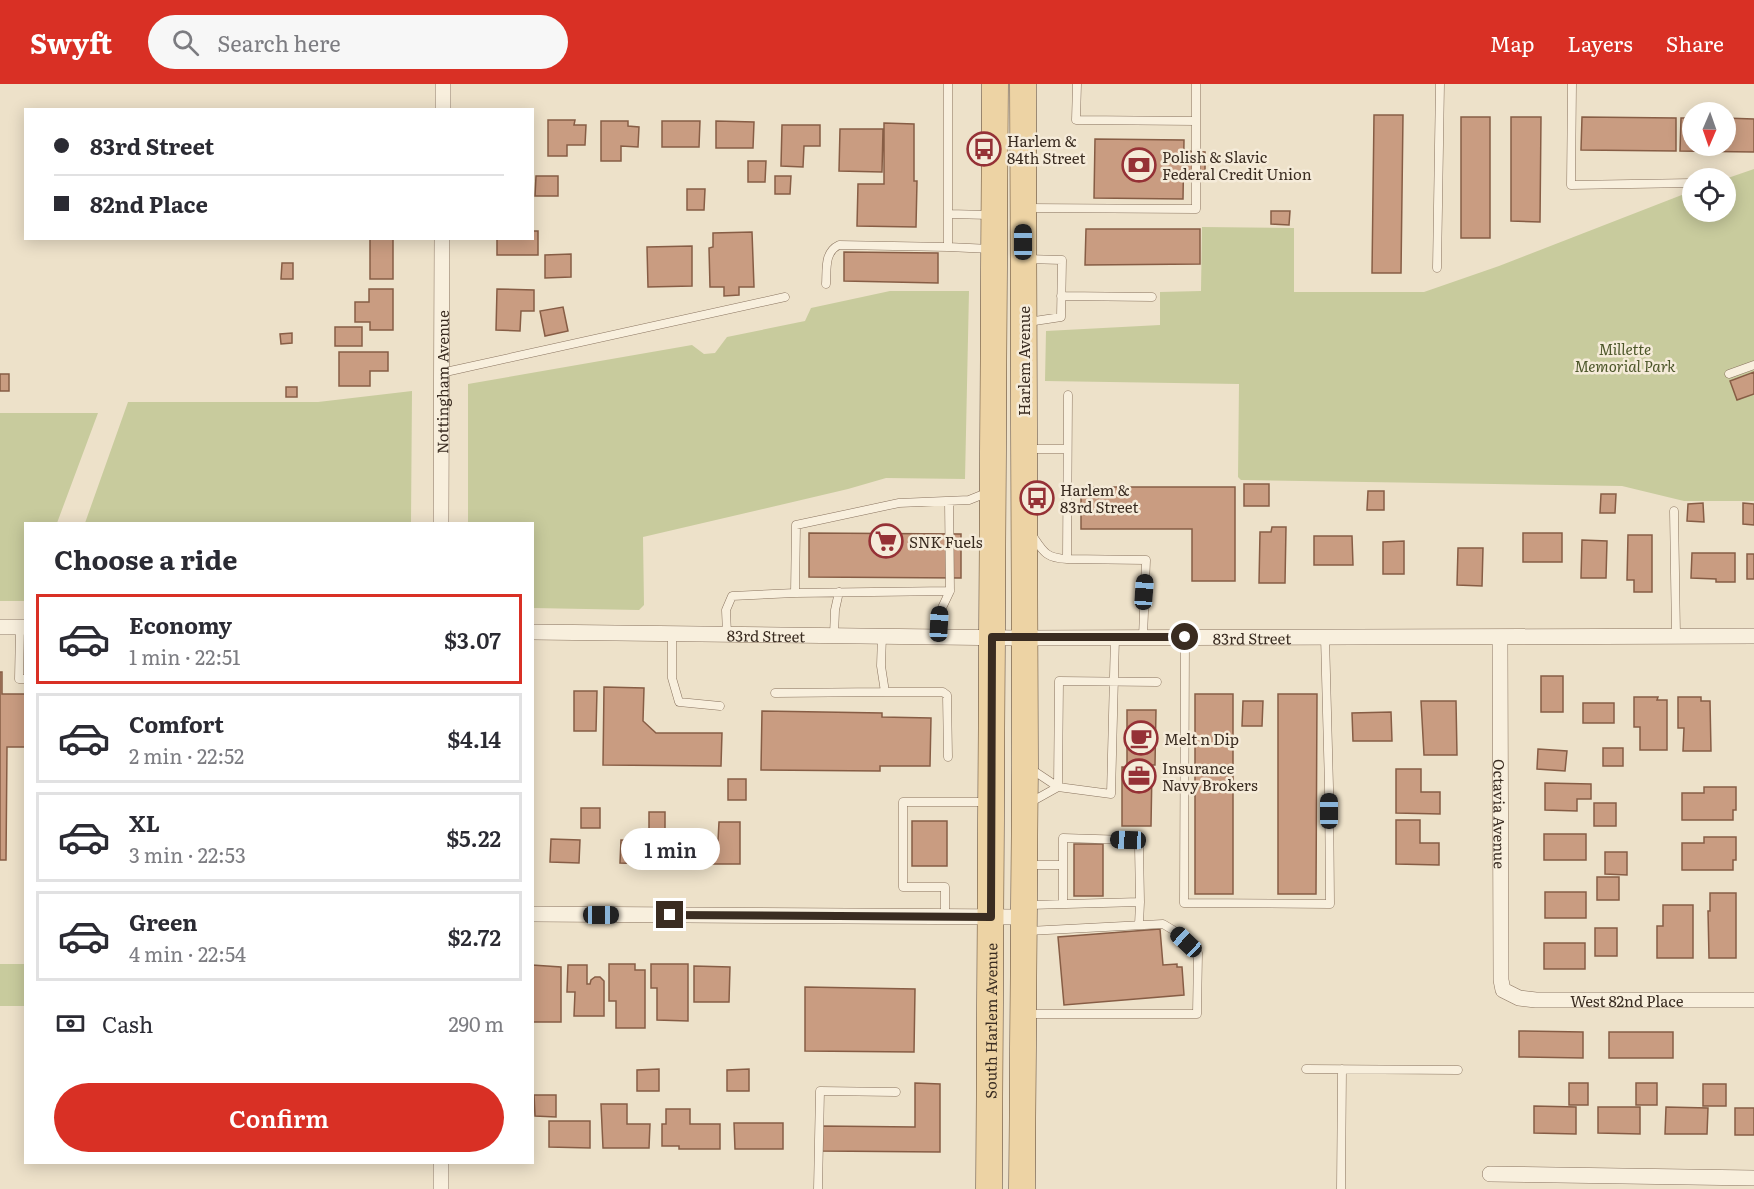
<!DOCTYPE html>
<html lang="en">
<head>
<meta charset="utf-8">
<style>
  :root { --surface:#fff; --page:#f7f7f7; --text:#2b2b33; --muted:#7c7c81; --line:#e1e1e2; --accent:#d93025 }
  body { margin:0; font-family:Literata,serif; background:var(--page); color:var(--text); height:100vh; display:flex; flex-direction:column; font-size:22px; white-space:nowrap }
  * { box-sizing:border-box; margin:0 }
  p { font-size:20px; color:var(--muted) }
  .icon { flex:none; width:33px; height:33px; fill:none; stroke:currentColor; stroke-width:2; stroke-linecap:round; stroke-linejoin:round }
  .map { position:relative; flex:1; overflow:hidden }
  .drawer { position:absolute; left:24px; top:438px; width:510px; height:642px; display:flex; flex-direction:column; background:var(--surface); border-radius:0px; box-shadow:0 3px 15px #0003 }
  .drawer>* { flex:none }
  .top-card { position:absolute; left:24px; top:24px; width:510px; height:132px; border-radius:0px; box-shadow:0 3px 15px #0003; display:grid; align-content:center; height:132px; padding:0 30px; background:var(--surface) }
  .needle { width:39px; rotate:182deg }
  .controls { position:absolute; left:1682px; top:18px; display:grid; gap:12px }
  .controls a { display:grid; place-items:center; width:54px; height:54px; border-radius:50%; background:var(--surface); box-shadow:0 3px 15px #0003; font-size:30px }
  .end { position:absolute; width:27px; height:27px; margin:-14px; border:8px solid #3a2c21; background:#fff; box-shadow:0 0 0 3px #fff }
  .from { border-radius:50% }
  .bubble { position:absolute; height:42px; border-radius:21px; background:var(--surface); box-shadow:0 3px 15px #0003; font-size:20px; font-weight:600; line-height:42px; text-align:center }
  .car { position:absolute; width:18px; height:36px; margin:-18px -9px; border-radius:8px; box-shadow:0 0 4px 2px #0007; background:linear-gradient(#222 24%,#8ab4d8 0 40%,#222 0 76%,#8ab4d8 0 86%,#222 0) }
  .top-card b { display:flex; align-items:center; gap:21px; height:57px; font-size:22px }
  .top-card b+b { border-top:2px solid var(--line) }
  .top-card i { width:15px; height:15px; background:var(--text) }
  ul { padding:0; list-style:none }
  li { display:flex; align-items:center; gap:18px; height:90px; margin:0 12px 9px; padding:0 18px; border:3px solid var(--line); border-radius:0px }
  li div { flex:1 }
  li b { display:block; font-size:22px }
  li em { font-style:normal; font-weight:600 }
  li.active { border-color:var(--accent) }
  li>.icon { width:54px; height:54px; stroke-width:1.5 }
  h2 { padding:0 30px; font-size:27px; line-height:72px }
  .pay { display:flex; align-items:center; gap:15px; height:66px; padding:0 30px; font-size:22px }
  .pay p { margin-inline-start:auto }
  .primary-button { display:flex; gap:12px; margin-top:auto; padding:12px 30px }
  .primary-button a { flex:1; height:69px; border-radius:36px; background:var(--accent); color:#fff; font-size:24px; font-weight:600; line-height:69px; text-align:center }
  header { display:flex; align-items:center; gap:36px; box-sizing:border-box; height:84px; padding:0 30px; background:var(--accent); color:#fff }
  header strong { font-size:28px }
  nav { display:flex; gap:33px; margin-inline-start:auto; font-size:21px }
  .search { width:420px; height:54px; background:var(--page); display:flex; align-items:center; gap:15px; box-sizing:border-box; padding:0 21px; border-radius:33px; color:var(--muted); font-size:22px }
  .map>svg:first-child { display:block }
</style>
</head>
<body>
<header>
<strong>Swyft</strong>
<div class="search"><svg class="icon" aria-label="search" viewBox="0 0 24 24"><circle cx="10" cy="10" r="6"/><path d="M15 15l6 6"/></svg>Search here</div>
<nav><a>Map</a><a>Layers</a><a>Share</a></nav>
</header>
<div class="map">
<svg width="1754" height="1105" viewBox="0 0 1754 1105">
  <rect width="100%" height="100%" fill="#ede1c9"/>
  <path fill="#c8cb9d" d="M1754,85V417H1684L1622,402L1241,396L1238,393L1239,300L1045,297L1046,247L1160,241V208L1201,207L1202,143L1294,144V208H1424L1499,182L1692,107V128H1725V95Z
    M890,207H969L965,395L886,394L848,405L643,453L644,521L639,526L533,524L532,440L468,439V300L692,261L704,270L715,269L727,253L805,237L811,224Z
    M412,307L411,439H85L128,318H318Z
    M0,329H98L57,439L26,440L25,517H0Z
    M0,880H25V922H0Z"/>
  <path fill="#c99c81" stroke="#875d45" stroke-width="1.5" d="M1374,31H1403L1401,189H1372Z
    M1461,33H1490V154H1461Z
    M1511,33H1541L1540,138L1511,137Z
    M1582,33L1676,34V67L1581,66Z
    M1681,34H1692V62H1725V34L1754,35V68L1680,67Z
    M548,36H575L574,41H586L585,61H567V72H548Z
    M601,37H628V42L639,43L638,63L621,62V77H601Z
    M662,37H700L699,63H662Z
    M716,37L754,38L753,64H716Z
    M884,39L914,40V97H917L916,143L857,142L858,100H884Z
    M782,41H820V62H804L803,83L781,82Z
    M840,45H883L882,88L839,87Z
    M1095,55L1184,56L1183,115L1094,114Z
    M1184,67L1205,68V94H1184Z
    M748,77H766L765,98H748Z
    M536,92H558V112H535Z
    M775,92H791L790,110H775Z
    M687,105H705L704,126H687Z
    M1271,127H1290L1289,141L1271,140Z
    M1086,145H1200V180L1085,181Z
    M532,147H538V171H497V154H532Z
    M752,148L754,203H739V211L724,212V203H710L709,164L713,163V149Z
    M370,154H393V195H370Z
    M692,162V202L648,203L647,163Z
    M844,168L938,169V199L844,197Z
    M571,170V193L545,194V171Z
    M282,179H293V195H281Z
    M369,205H393V246H370V238H355V218H369Z
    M497,205L534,206V227H521L520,247L496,246Z
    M563,223L568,247L545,252L540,227Z
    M335,243H362V262H335Z
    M292,249V259L281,260L280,250Z
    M339,268H388V287H370V302H339Z
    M1754,288V310L1737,316L1730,297Z
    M0,290H9V307H0Z
    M286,303H297V313H286Z
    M1244,400H1269V422H1244Z
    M1081,403H1235V497H1192V445H1081Z
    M1368,407H1384V426H1367Z
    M1601,410H1616L1615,429H1600Z
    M1703,419L1704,438L1687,437L1688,420Z
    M1743,419L1754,420V441L1743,440Z
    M1272,443H1286L1285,499H1259L1260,448H1271Z
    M809,449L961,450V494L809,493Z
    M1523,449H1562V478H1523Z
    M1628,451H1652V508H1634V496H1627Z
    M1314,452H1352L1353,481H1314Z
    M1582,456L1607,457L1606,494H1581Z
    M1404,457V490H1383V458Z
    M1458,464H1483L1482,502L1457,501Z
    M1692,469H1735V498H1716V495L1691,494Z
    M1747,470H1754V495H1747Z
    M0,588H2V610H26V663H7L6,776H0Z
    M1541,592H1563V628H1541Z
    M604,603L644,604L643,637L656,649H722L721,682L603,681Z
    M574,607H597L596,647H574Z
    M1195,610H1233V810H1195Z
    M1278,610H1317L1316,810H1278Z
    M1634,613H1658L1657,616H1667V666H1640V643H1634Z
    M1678,613H1701V617H1710L1711,667H1683L1684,644H1678Z
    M1243,617H1263L1262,642H1242Z
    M1421,617H1456L1457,671H1424Z
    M1583,619H1614V639H1583Z
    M1127,626H1156L1155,681H1127Z
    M762,627L882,629V633L931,634L930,682H880V687L761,686Z
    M1391,628L1392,657H1353L1352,629Z
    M1603,664H1623V682H1603Z
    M1538,665L1567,667L1565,687L1537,685Z
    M1122,683L1152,684L1151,742H1122Z
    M1396,685H1421V708H1440V730L1396,729Z
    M728,695H746V716H728Z
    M1545,699L1591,700V715H1577V727L1545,726Z
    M1704,703H1736V726H1733V736H1682V709H1704Z
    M1594,719H1616V742H1594Z
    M581,724H600V744H581Z
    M649,728H665V745H649Z
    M1396,736H1420V759H1439V781L1396,780Z
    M912,737H947V782H912Z
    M719,738H740V780H690L691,757H718Z
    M1544,750H1586V776H1544Z
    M1704,753H1736V776H1733V786H1682V759H1704Z
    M551,755L580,756L579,779L550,778Z
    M621,756L650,757L649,780L620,779Z
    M1074,760H1103V812H1074Z
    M1605,768H1627V791L1605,790Z
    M1597,793H1619V816H1597Z
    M1545,808H1586V834H1545Z
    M1710,809H1736V874H1709L1708,827H1710Z
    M1663,821H1693V874H1657V842H1663Z
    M1595,844H1617V872H1595Z
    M1160,845L1163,881L1177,880V883H1182L1184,911L1064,921L1058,853Z
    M1544,859H1585V885H1544Z
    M609,880H635V886H645V944H616V917H609Z
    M651,880H688V937L657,936V904H651Z
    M532,881L561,883V938H532Z
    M568,881H587V900H590L591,896L595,893H600L604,897V932H574L575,908H567Z
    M694,882L730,883L729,918H694Z
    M805,903L915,905L914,968L805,967Z
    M1519,947L1583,948V974L1519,973Z
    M1609,948H1673V974H1609Z
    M659,985V1007H637V986Z
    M749,985V1007H727V986Z
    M915,999L940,1000V1068L822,1067V1042L915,1043Z
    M1569,999H1588V1021H1569Z
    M1636,999H1657V1021H1636Z
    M1703,1000H1726V1022H1703Z
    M534,1011H556V1033L535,1032Z
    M601,1020H627V1040H650L649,1064H603Z
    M1534,1022L1576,1023V1050L1534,1049Z
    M1598,1023H1640V1050L1598,1049Z
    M1666,1023L1708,1024L1707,1050H1665Z
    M1735,1024H1754V1051H1735Z
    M666,1025H690V1040H720V1065H679V1062H662V1040H666Z
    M549,1037H590V1064L549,1063Z
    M734,1039H783V1065H735Z"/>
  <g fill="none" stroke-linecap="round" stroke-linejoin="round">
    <defs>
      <path id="service" d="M1077,0L1076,36L1196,37
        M1572,0L1571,101L1692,99
        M1026,124L1196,125V0
        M948,130L990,131
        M948,163L991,165
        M1026,175L1062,176L1061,233L1028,238
        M1437,184L1440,0
        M826,200C827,185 824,168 839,161L948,163V0
        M1061,212L1152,213
        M441,289L785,213
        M1729,290L1754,281
        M1068,311L1067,475L1146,476L1143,553
        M1027,365H1067
        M949,417L950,507L795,509L796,441L899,419L969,416L989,408
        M1674,427L1676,551
        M1032,451C1043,467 1045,474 1067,475
        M20,543L19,595H26
        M672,549V594L679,618L720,622
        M727,550L726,526L732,512L795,509
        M834,551L835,526L839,508
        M882,551L881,582L885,608H943L947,611L948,673
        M938,553L940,528L950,507
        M1115,553L1111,710L1058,703L1059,597L1157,598
        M1185,553L1184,819L1330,820L1329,703L1325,553
        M775,609L885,608
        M1031,685L1058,703L1031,718
        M1063,820V781
        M1029,821L1140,818L1139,762L1128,756L1063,754V781H1029
        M945,833V803H903V718H987
        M1139,841L1140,818
        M1028,930H1197L1198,869L1173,846L1163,840L1028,847
        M1306,985L1458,986
        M818,1105L820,1007L896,1008
        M1341,1105L1342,985"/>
      <g id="minor">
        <path d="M443,26V0"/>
        <path id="s1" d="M441,440L442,154"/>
        <path d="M0,543H26"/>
        <path id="s2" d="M532,548L1024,554L1754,552"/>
        <path id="s3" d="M1500,554L1501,896L1503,906L1519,914L1536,916H1754"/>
        <path d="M532,830L1024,833"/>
        <path d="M1490,1090L1754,1094"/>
        <path d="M441,1105V1078"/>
      </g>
      <g id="primary">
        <path id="s4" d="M989,1105L995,0"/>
        <path d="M1022,1105L1025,681L1023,0"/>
      </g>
    </defs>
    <use href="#service" stroke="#89735f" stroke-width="9"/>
    <use href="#minor" stroke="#89735f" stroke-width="16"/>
    <use href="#primary" stroke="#574232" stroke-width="27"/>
    <use href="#service" stroke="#f8efdd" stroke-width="8"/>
    <use href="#minor" stroke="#f8efdd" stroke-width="15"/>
    <use href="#primary" stroke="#edd3a4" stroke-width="26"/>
  </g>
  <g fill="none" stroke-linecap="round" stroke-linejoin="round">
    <path stroke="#3a2c21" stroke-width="8" d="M670,831L991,833L992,553H1185"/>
  </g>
  <defs>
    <symbol id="bus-ring" viewBox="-11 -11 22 22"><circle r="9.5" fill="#f5ebd9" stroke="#953136" stroke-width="1.5"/><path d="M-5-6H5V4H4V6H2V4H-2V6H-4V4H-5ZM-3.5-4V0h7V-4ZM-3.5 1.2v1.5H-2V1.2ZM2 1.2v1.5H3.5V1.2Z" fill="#953136"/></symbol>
    <symbol id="bank-ring" viewBox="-11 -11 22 22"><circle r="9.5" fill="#f5ebd9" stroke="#953136" stroke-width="1.5"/><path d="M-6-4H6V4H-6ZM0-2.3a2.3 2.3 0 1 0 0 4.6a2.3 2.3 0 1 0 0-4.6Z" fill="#953136"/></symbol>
    <symbol id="supermarket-ring" viewBox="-11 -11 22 22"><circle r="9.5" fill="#f5ebd9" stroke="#953136" stroke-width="1.5"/><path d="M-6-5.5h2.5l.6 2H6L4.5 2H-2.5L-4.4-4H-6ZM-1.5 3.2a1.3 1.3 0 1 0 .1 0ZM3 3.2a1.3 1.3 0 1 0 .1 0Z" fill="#953136"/></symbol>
    <symbol id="cafe-ring" viewBox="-11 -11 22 22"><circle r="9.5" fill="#f5ebd9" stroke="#953136" stroke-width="1.5"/><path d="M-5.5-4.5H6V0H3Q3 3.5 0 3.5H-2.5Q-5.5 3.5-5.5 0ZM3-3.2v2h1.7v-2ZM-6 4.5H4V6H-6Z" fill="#953136"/></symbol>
    <symbol id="office-ring" viewBox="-11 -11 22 22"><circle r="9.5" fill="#f5ebd9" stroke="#953136" stroke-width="1.5"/><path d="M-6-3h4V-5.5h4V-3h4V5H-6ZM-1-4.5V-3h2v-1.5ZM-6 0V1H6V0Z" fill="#953136"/></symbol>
  </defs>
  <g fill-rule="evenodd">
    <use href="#bus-ring" x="965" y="46" width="38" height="38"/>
    <use href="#bank-ring" x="1120" y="62" width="38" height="38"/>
    <use href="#bus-ring" x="1018" y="395" width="38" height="38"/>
    <use href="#supermarket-ring" x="867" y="438" width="38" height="38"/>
    <use href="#cafe-ring" x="1122" y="635" width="38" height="38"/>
    <use href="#office-ring" x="1120" y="673" width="38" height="38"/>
  </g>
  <g text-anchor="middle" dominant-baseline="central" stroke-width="5" stroke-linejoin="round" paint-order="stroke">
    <g font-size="15" fill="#3a2c21" stroke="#f5ebd9" text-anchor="start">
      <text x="1007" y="56">Harlem &amp;<tspan x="1007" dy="17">84th Street</tspan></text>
      <text x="1162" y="72">Polish &amp; Slavic<tspan x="1162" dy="17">Federal Credit Union</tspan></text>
      <text x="1060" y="405">Harlem &amp;<tspan x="1060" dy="17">83rd Street</tspan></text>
      <text x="909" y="457">SNK Fuels</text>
      <text x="1164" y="654">Melt n Dip</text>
      <text x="1162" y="683">Insurance<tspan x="1162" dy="17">Navy Brokers</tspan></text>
    </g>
    <g font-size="15" font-style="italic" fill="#4c5629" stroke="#f5ebd9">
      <text x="1625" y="264">Millette<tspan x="1625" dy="17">Memorial Park</tspan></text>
    </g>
    <g font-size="15" fill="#3a2c21" stroke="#f5ebd9">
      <text transform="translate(1023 277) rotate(-90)">Harlem Avenue</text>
      <text stroke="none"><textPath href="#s1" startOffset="142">Nottingham Avenue</textPath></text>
      <text stroke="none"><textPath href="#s2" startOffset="234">83rd Street</textPath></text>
      <text stroke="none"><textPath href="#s2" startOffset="720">83rd Street</textPath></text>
      <text stroke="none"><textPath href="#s3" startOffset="176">Octavia Avenue</textPath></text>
      <text stroke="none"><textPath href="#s3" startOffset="478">West 82nd Place</textPath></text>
      <text stroke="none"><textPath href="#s4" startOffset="168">South Harlem Avenue</textPath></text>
    </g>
  </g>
</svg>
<div class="controls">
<a><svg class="needle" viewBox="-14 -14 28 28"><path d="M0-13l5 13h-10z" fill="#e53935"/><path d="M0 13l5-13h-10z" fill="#7c7c81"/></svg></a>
<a><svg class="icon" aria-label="locate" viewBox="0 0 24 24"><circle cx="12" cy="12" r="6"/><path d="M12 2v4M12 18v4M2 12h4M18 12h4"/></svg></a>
</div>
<i class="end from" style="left:1185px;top:553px"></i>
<i class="end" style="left:670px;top:831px"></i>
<div class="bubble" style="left:621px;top:744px;width:99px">1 min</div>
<i class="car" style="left:1023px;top:158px;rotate:0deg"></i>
<i class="car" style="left:1144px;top:508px;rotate:4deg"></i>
<i class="car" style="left:939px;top:540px;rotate:3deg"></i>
<i class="car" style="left:1329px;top:727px;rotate:0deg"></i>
<i class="car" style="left:1128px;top:756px;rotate:272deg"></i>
<i class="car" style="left:601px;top:831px;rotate:90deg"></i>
<i class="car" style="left:1186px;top:858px;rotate:313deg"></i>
<div class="top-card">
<b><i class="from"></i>83rd Street</b>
<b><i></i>82nd Place</b>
</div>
<section class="drawer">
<h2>Choose a ride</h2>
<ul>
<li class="active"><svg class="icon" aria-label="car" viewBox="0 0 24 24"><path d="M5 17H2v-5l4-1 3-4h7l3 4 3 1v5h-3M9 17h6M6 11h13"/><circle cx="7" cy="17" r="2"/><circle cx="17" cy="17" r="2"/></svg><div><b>Economy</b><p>1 min · 22:51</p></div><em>$3.07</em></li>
<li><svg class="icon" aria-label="car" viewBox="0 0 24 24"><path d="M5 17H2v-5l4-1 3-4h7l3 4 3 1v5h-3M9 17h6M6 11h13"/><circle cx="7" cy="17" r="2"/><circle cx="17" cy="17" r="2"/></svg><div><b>Comfort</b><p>2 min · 22:52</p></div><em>$4.14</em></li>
<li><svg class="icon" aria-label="car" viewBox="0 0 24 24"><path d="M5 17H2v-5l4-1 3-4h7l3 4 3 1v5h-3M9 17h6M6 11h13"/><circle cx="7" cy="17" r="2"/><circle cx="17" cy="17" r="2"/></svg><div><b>XL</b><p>3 min · 22:53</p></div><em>$5.22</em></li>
<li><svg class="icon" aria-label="car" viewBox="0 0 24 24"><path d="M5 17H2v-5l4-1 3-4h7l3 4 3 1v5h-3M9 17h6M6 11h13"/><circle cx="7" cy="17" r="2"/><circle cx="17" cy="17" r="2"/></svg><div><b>Green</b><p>4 min · 22:54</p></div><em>$2.72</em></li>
</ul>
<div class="pay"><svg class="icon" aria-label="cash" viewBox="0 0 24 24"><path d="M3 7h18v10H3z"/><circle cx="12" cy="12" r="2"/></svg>Cash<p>290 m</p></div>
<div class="primary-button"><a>Confirm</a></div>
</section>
</div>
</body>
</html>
